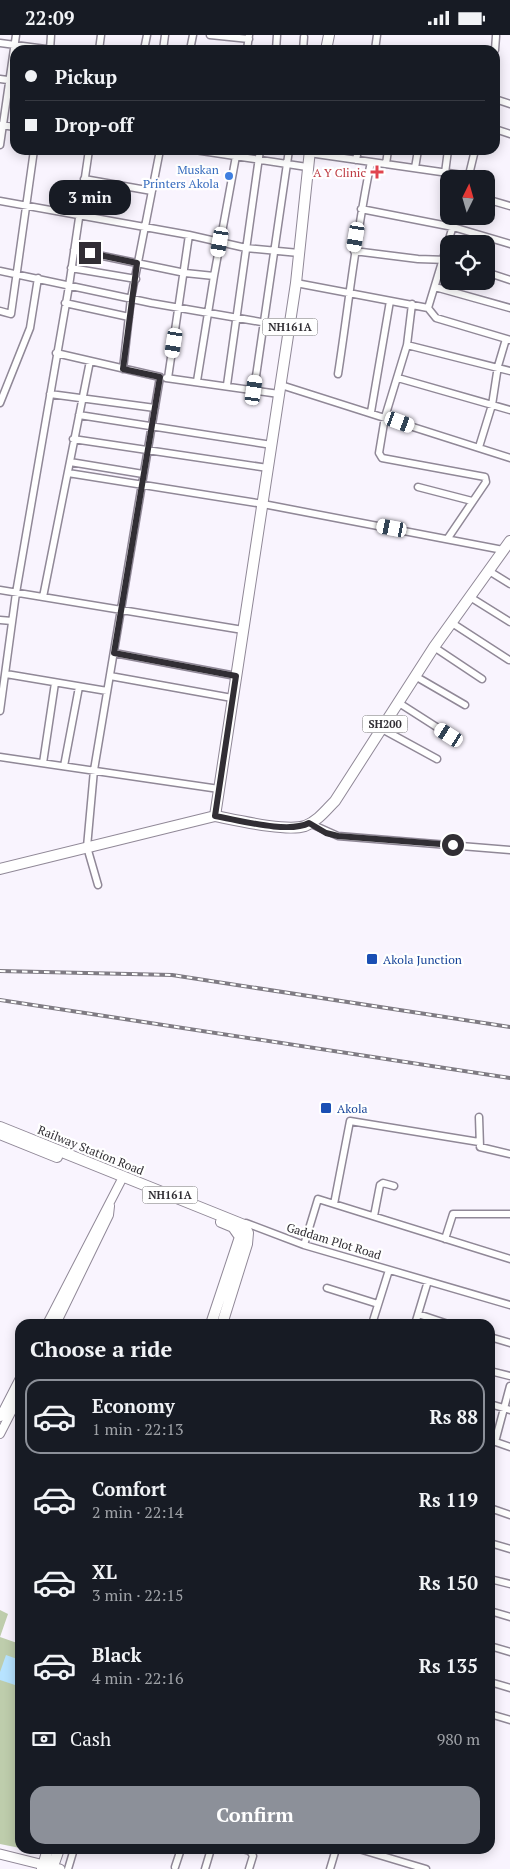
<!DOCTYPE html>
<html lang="en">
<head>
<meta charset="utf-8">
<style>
  :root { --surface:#171b24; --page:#20242c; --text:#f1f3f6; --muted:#9ea1a6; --line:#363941; --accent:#8c9099 }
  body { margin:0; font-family:"PT Serif",serif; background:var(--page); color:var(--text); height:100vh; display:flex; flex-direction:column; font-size:19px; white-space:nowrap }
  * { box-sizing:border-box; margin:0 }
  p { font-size:16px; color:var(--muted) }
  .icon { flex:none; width:28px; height:28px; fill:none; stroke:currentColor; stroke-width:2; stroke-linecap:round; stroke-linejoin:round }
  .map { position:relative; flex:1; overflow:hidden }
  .side { position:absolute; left:15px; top:1284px; width:480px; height:535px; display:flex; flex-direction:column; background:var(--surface); border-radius:15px; box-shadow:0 2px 12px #0003 }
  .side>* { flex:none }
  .top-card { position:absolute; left:10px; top:10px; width:490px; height:110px; border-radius:15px; box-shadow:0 2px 12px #0003; display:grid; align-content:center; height:110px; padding:0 15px; background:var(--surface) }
  .needle { width:32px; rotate:5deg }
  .buttons { position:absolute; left:440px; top:135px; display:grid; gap:10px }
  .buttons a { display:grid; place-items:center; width:55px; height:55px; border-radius:10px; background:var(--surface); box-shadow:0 2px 12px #0003; font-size:25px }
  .end { position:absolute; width:22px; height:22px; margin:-11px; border:6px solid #312e34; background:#fff; box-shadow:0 0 0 2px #fff }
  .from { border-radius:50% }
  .bubble { position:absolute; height:35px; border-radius:15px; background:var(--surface); box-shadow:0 2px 12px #0003; font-size:16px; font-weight:700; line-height:35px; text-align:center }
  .car { position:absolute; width:15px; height:30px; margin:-15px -8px; border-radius:6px; box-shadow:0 0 4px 1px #0007; background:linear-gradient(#fff 24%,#345 0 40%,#fff 0 76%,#345 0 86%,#fff 0) }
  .top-card b { display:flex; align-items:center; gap:18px; height:48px; font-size:19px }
  .top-card b+b { border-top:1px solid var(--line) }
  .top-card i { width:12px; height:12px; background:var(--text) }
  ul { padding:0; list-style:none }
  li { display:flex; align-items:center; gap:15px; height:75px; margin:0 10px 8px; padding:0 5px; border:2px solid transparent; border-radius:15px }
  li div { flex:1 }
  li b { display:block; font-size:19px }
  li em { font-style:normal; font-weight:700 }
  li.active { border-color:var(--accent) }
  li>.icon { width:45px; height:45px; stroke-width:1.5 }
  h2 { padding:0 15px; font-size:22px; line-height:60px }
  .pay { display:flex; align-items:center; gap:12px; height:55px; padding:0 15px; font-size:19px }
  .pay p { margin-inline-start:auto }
  .cta { display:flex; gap:10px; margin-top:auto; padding:10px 15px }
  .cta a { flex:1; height:58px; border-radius:15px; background:var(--accent); color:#fff; font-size:20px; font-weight:700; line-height:58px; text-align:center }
  .status { display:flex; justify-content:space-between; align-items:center; height:35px; padding:0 25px; background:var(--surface); direction:ltr }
  .status svg { height:14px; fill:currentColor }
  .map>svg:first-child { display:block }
</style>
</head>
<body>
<div class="status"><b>22:09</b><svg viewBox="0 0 49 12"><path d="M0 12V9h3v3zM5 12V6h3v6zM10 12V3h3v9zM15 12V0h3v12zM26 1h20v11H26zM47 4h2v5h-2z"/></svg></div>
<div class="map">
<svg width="510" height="1834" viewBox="0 0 510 1834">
  <rect width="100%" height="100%" fill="#f9f4fe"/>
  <path fill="#becdac" d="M0,1575L8,1579L0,1602L20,1609V1813L0,1809Z"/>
  <path fill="#b7e3ff" d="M6,1620L20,1625L18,1651L0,1645V1637Z"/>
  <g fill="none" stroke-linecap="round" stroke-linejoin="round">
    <defs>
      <path id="minor" d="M210,0L249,4
        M0,8L53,15
        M50,15L51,0
        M99,15L101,0
        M144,15L147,0
        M163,15L165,0
        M190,15L193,0
        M247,15L249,0
        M276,15L277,0
        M303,15L304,2
        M375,15L377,0
        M495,15L496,1
        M0,44L15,46
        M495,64L510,69
        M1,90L15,92
        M495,94L510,99
        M0,110L16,0
        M195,115L307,132
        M309,118L469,141
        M356,125L358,115
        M386,129L388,115
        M415,133L418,115
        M445,138L448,115
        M84,144L152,156
        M468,144L475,115
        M486,164L510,171
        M0,166L189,200L246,213L299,218
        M361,174L453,192L510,209
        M74,215L185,238L214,241
        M354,216L418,224L448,225
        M71,233L136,244
        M0,236L151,268L290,292
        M486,237L510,245
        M296,248L428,273L436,283L510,305
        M435,252L510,273
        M65,268L129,282
        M412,269L407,310L385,382L379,418L382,423L485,442L486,447L448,503
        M428,273L456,181
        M0,276L11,279L34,115
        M407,310L510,336
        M56,318L160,342L94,735L87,812L98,850
        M123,334L131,263L160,115
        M338,339C349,268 356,197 371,127
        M166,343L279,359
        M168,343L189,200
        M398,343L510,375
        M197,346L214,241L236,121
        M227,350L260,115
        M281,350L510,423
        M254,355L289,115
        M50,359L155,373
        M0,368L30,293L38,243
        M371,377L390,266
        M79,380L272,410
        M73,404L268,433
        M479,412L492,370L498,331L506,304
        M70,427L143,439
        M68,438L263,469L503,515
        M418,452L472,466
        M489,536L510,549
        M0,555L243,595
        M43,562L90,326
        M470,562L510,587
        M0,585L12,586
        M452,588L509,625
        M434,612L482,644
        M114,618L236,641
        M6,639L107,656
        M110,641L232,663
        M415,641L465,670
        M399,668L449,700
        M0,676L16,558L69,251L89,115
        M382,694L437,724
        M0,722L219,754
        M43,728L55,648
        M64,731L79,652
        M309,788L338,801L510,815
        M479,1082L480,1112L510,1119
        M334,1169L350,1086L479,1107
        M374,1181L380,1150L383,1148L394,1151
        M244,1191L246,1188L304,1210L510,1270
        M445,1204L453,1179H510
        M304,1210L318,1164L510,1224
        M327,1253L378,1269
        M418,1279L448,1289
        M372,1289L389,1235
        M415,1289L428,1246
        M490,1302L510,1308
        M490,1336L510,1341
        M490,1369L510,1375
        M490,1405L510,1412
        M495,1407L510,1351
        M490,1473L510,1480
        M490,1508L510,1514
        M490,1544L510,1549
        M490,1576L510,1582
        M490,1611L510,1617
        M490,1647L510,1653
        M490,1679L510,1685
        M242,1814L250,1816L253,1821L249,1834
        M359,1814L426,1834
        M175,1832L181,1814
        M68,1834L74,1814
        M205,1834L211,1814
        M330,1834L336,1814"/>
      <path id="tertiary" d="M47,1289L123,1142
        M56,1289L109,1180L110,1171
        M0,1382L20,1343
        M0,1399L20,1360"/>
      <path id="secondary" d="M0,1819L60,1834"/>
      <path id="primary" d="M215,781C236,785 286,797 305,791C318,786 326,775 335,766L434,612L510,506"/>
      <path id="trunk" d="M326,15L329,0
        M0,834L215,781L296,248L310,115
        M0,1092L244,1190L248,1198L247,1209L222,1289
        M0,1099L57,1122
        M211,1289L240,1202L233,1192L221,1187
        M42,1834L48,1814
        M52,1834L59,1814"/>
    </defs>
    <use href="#minor" stroke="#908897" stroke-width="9"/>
    <use href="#tertiary" stroke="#908897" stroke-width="10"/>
    <use href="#secondary" stroke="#908897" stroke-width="11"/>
    <use href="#primary" stroke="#908897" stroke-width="12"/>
    <use href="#trunk" stroke="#908897" stroke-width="12"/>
    <use href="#minor" stroke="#fff" stroke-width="6"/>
    <use href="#tertiary" stroke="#fff" stroke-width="8"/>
    <use href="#secondary" stroke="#fff" stroke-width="9"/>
    <use href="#primary" stroke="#fff" stroke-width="10"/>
    <use href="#trunk" stroke="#fff" stroke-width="10"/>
    <defs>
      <path id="rail" d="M0,936L172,940L510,992
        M0,965L510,1043"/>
    </defs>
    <use href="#rail" stroke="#7f7b83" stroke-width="4"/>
    <use href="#rail" stroke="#fff" stroke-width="2" stroke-dasharray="5.5" stroke-linecap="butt"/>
  </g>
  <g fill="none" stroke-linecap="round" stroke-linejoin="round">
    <path stroke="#312e34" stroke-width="6" d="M90,218L137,228L123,334L160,342L114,618L236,641L215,781C239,785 288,799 309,788L326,798L338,801L453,810"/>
  </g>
  <path fill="#e0444e" stroke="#fff" stroke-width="2" d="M374.5 129.5h5v5h5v5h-5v5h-5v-5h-5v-5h5z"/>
  <circle fill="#3f7fe0" stroke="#fff" stroke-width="2" cx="229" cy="141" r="5"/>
  <g fill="#1a4fb4" stroke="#fff" stroke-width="2">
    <rect x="366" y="918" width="12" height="12" rx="2.5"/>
    <rect x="320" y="1067" width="12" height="12" rx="2.5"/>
  </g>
  <g text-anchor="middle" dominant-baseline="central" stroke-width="4.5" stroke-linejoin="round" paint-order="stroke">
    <g fill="#fff" stroke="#6f6d71" stroke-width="1">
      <rect x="262.5" y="283.5" width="55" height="17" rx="4"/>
      <rect x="362.5" y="680.5" width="45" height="17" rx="4"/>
      <rect x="142.5" y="1151.5" width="55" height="17" rx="4"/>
    </g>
    <g font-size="11" font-weight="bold" fill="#312e34">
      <text x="290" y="292">NH161A</text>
      <text x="385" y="689">SH200</text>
      <text x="170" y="1160">NH161A</text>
    </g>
    <g font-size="12" fill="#366cbe" stroke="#fff" text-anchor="end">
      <text x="219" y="134">Muskan<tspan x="219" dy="14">Printers Akola</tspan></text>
    </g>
    <g font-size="12" fill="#be3a42" stroke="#fff" text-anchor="end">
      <text x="366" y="137">A Y Clinic</text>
    </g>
    <g font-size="12" fill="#164399" stroke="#fff" text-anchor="start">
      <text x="383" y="924">Akola Junction</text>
      <text x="337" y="1073">Akola</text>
    </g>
    <g font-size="12" fill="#312e34" stroke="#fff">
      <text transform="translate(91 1115) rotate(22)">Railway Station Road</text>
      <text transform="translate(334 1206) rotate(17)">Gaddam Plot Road</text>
    </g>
  </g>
</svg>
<div class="buttons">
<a><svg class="needle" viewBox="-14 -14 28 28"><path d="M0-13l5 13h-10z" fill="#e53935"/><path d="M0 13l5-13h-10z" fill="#9ea1a6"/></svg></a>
<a><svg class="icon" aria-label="locate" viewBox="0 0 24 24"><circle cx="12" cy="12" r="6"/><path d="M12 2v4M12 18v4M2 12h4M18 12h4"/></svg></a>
</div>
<i class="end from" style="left:453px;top:810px"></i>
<i class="end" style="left:90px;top:218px"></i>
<div class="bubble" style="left:49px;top:145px;width:82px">3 min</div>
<i class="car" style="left:356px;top:202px;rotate:190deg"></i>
<i class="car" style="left:220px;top:207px;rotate:190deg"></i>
<i class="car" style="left:174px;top:308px;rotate:189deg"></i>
<i class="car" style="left:254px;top:355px;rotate:8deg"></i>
<i class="car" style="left:400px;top:387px;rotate:110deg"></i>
<i class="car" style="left:392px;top:493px;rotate:281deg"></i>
<i class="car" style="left:449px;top:700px;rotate:302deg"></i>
<div class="top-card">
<b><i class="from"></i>Pickup</b>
<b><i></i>Drop-off</b>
</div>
<section class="side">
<h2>Choose a ride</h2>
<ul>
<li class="active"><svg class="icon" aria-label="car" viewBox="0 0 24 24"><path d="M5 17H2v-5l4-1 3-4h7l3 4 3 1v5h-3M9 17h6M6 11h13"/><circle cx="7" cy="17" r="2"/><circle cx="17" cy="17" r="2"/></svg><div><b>Economy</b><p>1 min · 22:13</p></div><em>Rs 88</em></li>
<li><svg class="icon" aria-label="car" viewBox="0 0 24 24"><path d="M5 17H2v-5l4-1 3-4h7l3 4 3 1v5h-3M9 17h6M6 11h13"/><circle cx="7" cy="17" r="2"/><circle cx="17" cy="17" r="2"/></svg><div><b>Comfort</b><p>2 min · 22:14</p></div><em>Rs 119</em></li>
<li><svg class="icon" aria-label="car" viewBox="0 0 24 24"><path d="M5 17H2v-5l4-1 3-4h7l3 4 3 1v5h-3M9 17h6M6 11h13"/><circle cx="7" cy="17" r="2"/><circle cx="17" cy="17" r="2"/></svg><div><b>XL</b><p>3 min · 22:15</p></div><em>Rs 150</em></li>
<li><svg class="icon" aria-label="car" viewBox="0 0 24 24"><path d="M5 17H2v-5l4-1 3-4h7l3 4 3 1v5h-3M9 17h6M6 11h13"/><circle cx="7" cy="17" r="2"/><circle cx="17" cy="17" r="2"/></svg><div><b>Black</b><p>4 min · 22:16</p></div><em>Rs 135</em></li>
</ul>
<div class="pay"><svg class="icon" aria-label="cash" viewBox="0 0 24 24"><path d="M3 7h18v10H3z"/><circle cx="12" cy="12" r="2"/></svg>Cash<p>980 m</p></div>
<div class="cta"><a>Confirm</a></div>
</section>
</div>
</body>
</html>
